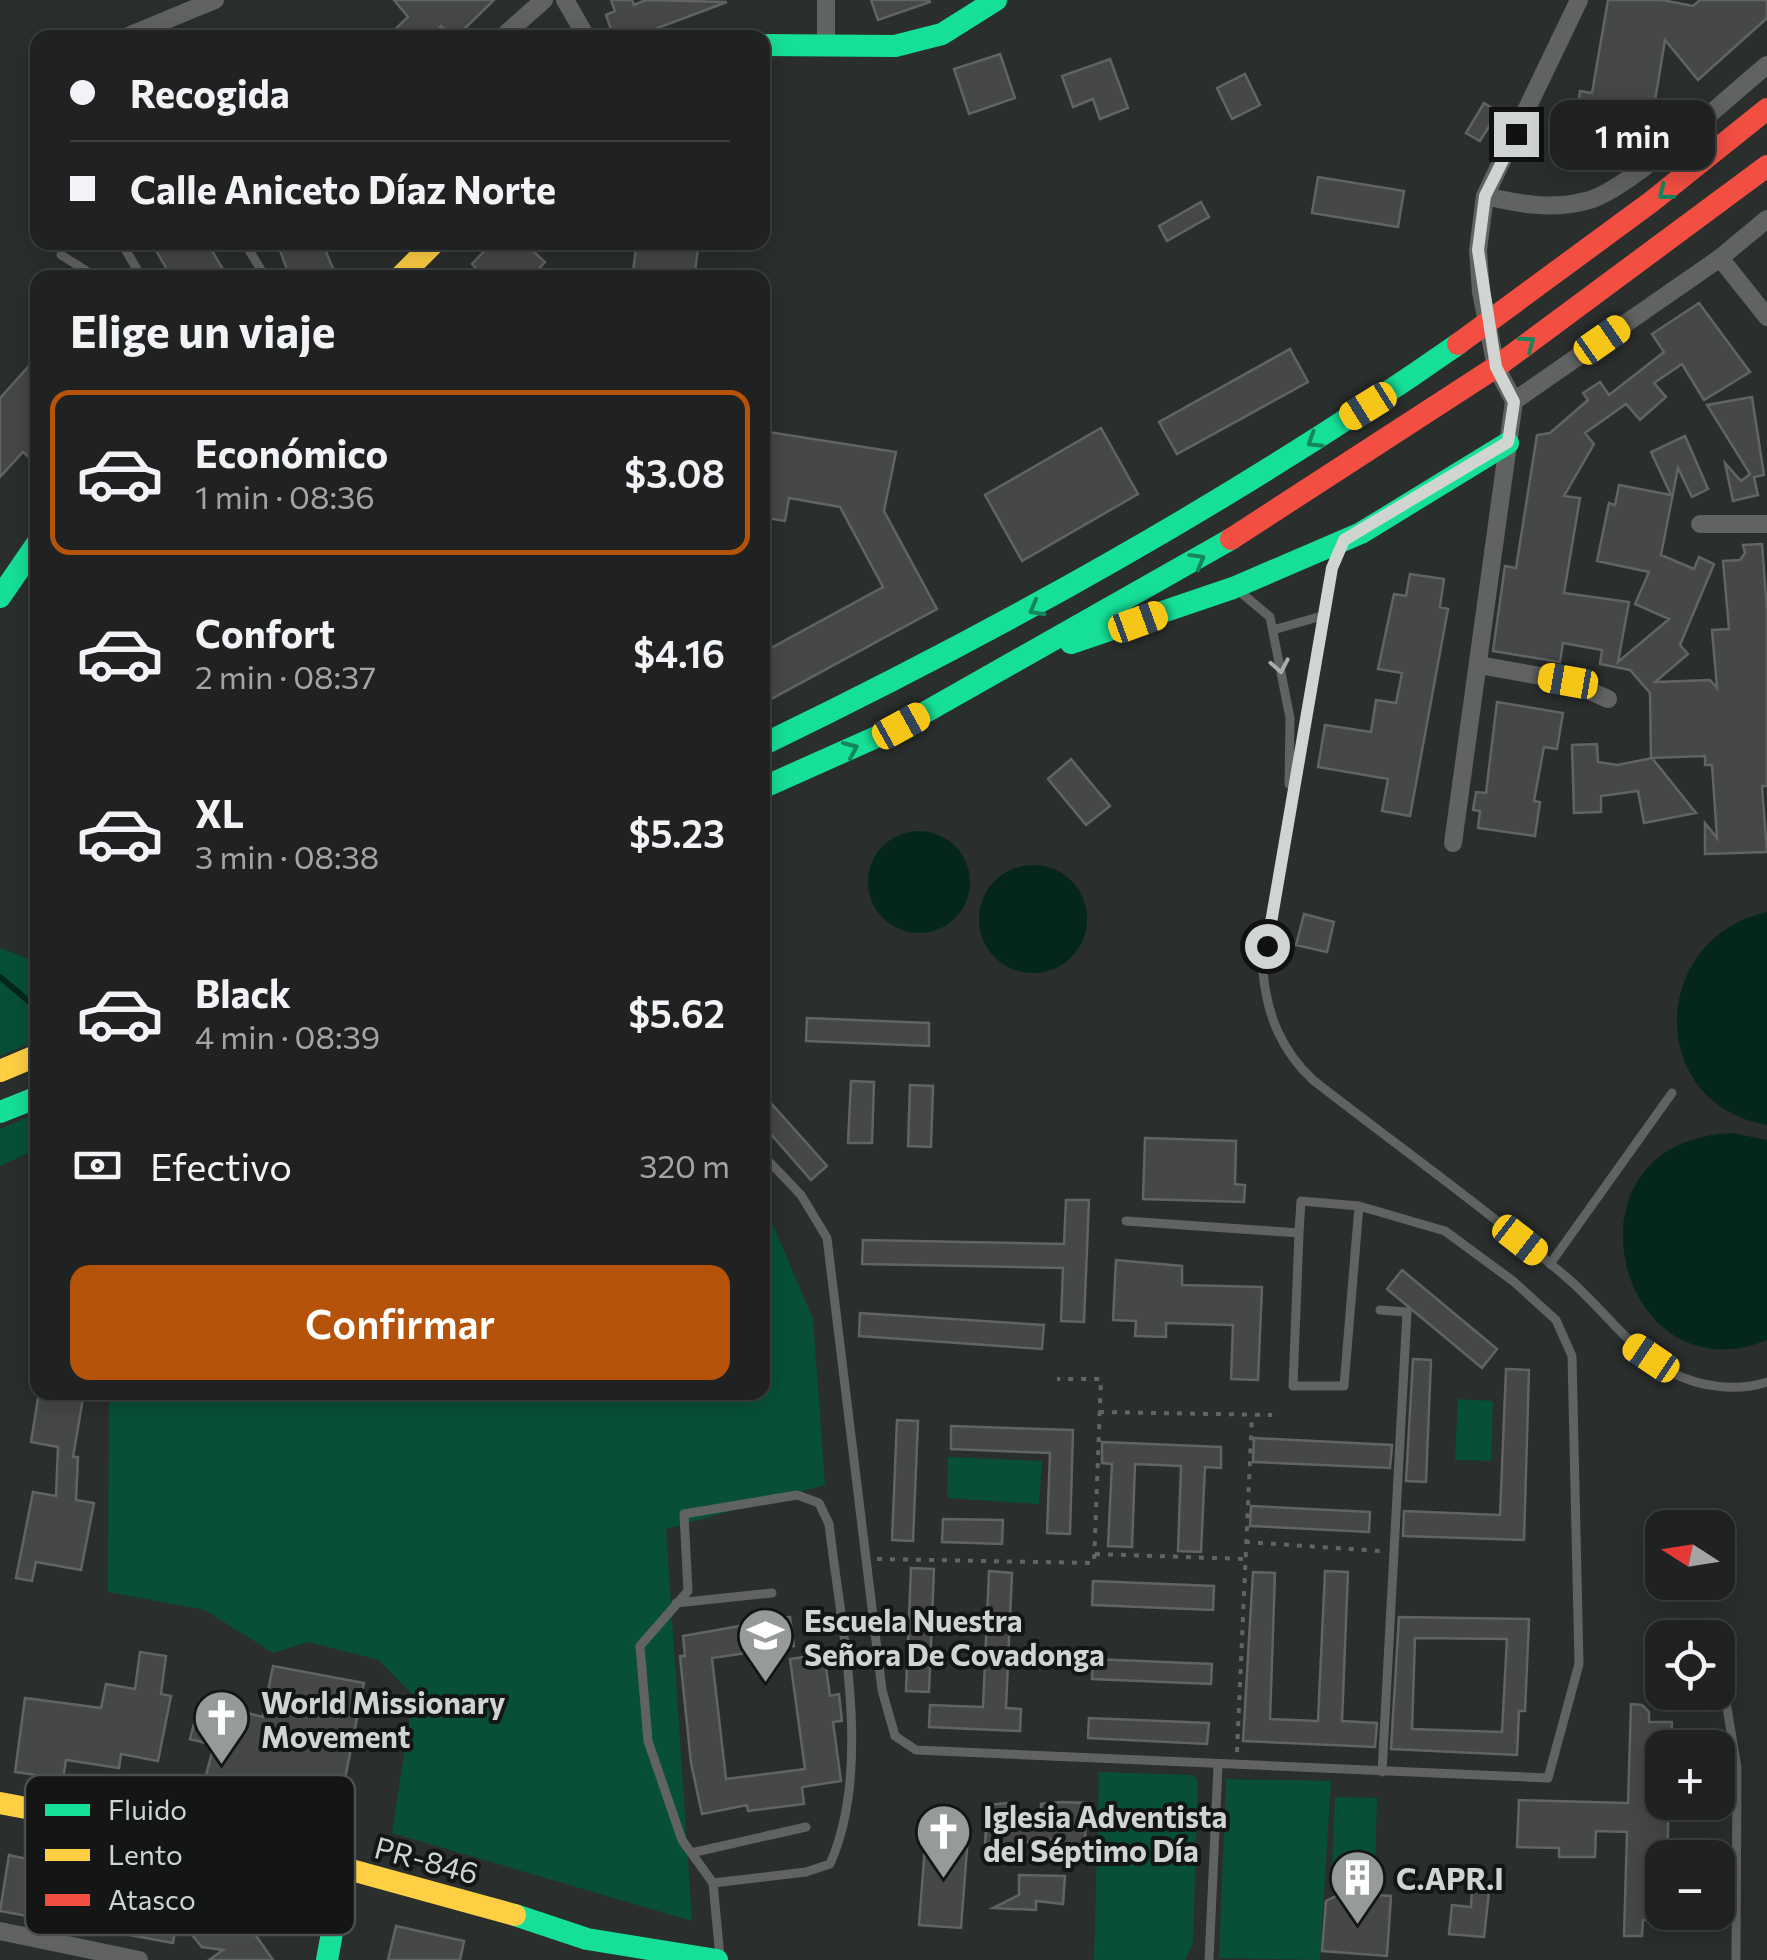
<!DOCTYPE html>
<html lang="es">
<head>
<meta charset="utf-8">
<style>
  :root { --surface:#202221; --page:#2d2f2e; --text:#f1f3f6; --muted:#a2a4a5; --line:#3d3f3f; --accent:#b45309 }
  body { margin:0; font-family:Commissioner,sans-serif; background:var(--page); color:var(--text); height:100vh; display:flex; flex-direction:column; font-size:38px; white-space:nowrap }
  * { box-sizing:border-box; margin:0 }
  p { font-size:32px; color:var(--muted) }
  .icon { flex:none; width:55px; height:55px; fill:none; stroke:currentColor; stroke-width:2; stroke-linecap:round; stroke-linejoin:round }
  .map { position:relative; flex:1; overflow:hidden }
  .sheet { position:absolute; left:30px; top:270px; width:740px; height:1130px; display:flex; flex-direction:column; background:var(--surface); border-radius:20px; box-shadow:0 5px 25px #0003,0 0 0 2px var(--line) }
  .sheet>* { flex:none }
  .hud { position:absolute; left:30px; top:30px; width:740px; height:220px; border-radius:20px; box-shadow:0 5px 25px #0003,0 0 0 2px var(--line); display:grid; align-content:center; height:220px; padding:0 40px; background:var(--surface) }
  .needle { width:65px; rotate:282deg }
  .controls { position:absolute; left:1645px; top:1510px; display:grid; gap:20px }
  .controls a { display:grid; place-items:center; width:90px; height:90px; border-radius:20px; background:var(--surface); box-shadow:0 5px 25px #0003,0 0 0 2px var(--line); font-size:50px }
  .end { position:absolute; width:45px; height:45px; margin:-22px; border:12px solid #d0d5d2; background:#111; box-shadow:0 0 0 5px #111 }
  .from { border-radius:50% }
  .bubble { position:absolute; height:70px; border-radius:20px; background:var(--surface); box-shadow:0 5px 25px #0003,0 0 0 2px var(--line); font-size:32px; font-weight:600; line-height:70px; text-align:center }
  .car { position:absolute; width:30px; height:60px; margin:-30px -15px; border-radius:12px; box-shadow:0 0 8px 2px #0007; background:linear-gradient(#f5c518 24%,#345 0 40%,#f5c518 0 76%,#345 0 86%,#f5c518 0) }
  .hud b { display:flex; align-items:center; gap:35px; height:95px; font-size:38px }
  .hud b+b { border-top:2px solid var(--line) }
  .hud i { width:25px; height:25px; background:var(--text) }
  ul { padding:0; list-style:none }
  li { display:flex; align-items:center; gap:30px; height:165px; margin:0 20px 15px; padding:0 20px; border:5px solid transparent; border-radius:20px }
  li div { flex:1 }
  li b { display:block; font-size:38px }
  li em { font-style:normal; font-weight:600 }
  li.active { border-color:var(--accent) }
  li>.icon { width:90px; height:90px; stroke-width:1.5 }
  h2 { padding:0 40px; font-size:45px; line-height:120px }
  .pay { display:flex; align-items:center; gap:25px; height:110px; padding:0 40px; font-size:38px }
  .pay p { margin-inline-start:auto }
  .action { display:flex; gap:20px; margin-top:auto; padding:20px 40px }
  .action a { flex:1; height:115px; border-radius:20px; background:var(--accent); color:#fff; font-size:40px; font-weight:600; line-height:115px; text-align:center }
  .map>svg:first-child { display:block }
</style>
</head>
<body>
<div class="map">
<svg width="1767" height="1960" viewBox="0 0 1767 1960">
  <rect width="100%" height="100%" fill="#2a2e2c"/>
  <path fill="#075037" d="M0,948L38,962L37,1041L0,1056Z
    M37,1113V1149L0,1166V1129Z
    M763,1201L813,1319L825,1485L666,1529L692,1921L392,1833L413,1695L379,1660L308,1642L273,1653L205,1610L108,1592L109,1393L762,1392Z
    M1458,1399L1493,1401L1491,1461L1455,1460Z
    M948,1457L1042,1461L1039,1504L947,1498Z
    M1099,1772L1192,1775L1198,1780L1193,1943L1185,1960H1094Z
    M1226,1779L1331,1781L1320,1960L1219,1958Z
    M1335,1797L1377,1798L1375,1868L1332,1867Z"/>
  <path fill="#042719" d="M868 882a51 51 0 1 1 102 0a51 51 0 1 1-102 0Z
    M979 919a54 54 0 1 1 108 0a54 54 0 1 1-108 0Z
    M1767,912V1125C1645,1104 1649,938 1767,912Z
    M1732,1133L1767,1140V1340C1617,1402 1552,1140 1732,1133Z"/>
  <g fill="none" stroke-linecap="round" stroke-linejoin="round">
    <path stroke="#042719" stroke-width="6" d="M0,977L38,1009"/>
  </g>
  <path fill="#454846" stroke="#616462" stroke-width="2.5" fill-rule="evenodd" d="M394,0H494L455,38L441,26L429,38H386L408,17Z
    M611,0H632L634,5L646,0L727,2L631,38H614L606,15L615,11Z
    M871,0H929L930,2L878,20Z
    M1608,0H1662L1693,6L1700,0H1767V18L1698,80L1665,40L1655,101L1648,100L1641,136L1628,145L1604,147L1603,151L1563,141L1567,115L1576,117L1580,91L1592,93Z
    M1000,54L1015,98L969,114L954,69Z
    M1110,59L1128,108L1100,119L1093,99L1073,107L1062,76Z
    M1245,74L1260,105L1232,119L1217,88Z
    M1484,103L1498,112L1480,141L1466,133Z
    M1318,177L1404,191L1398,227L1312,213Z
    M1201,202L1209,217L1167,241L1159,226Z
    M151,242H207L228,278H172Z
    M277,242H322L337,278H290Z
    M493,242H543L534,252L545,262L530,278H485L472,264Z
    M637,242H699L694,278H632Z
    M1699,303L1750,372L1704,400L1682,364L1654,383L1666,397L1640,420L1626,404L1585,433L1594,444L1564,496L1580,498L1564,593L1629,602L1618,662L1669,619L1635,604L1649,572L1597,561L1609,503L1615,505L1619,485L1671,495L1651,452L1685,436L1708,489L1692,497L1678,468L1661,555L1694,569L1699,557L1714,564L1680,645L1688,654L1655,682L1710,680L1717,688L1712,630L1729,629L1723,561L1740,560L1745,553L1743,545L1762,544L1767,611V786H1762L1767,852L1705,854V823L1717,838L1712,765H1705V756L1651,758L1650,693L1630,670L1600,664L1602,650L1563,643L1560,662L1493,651L1505,566L1516,568L1537,435L1550,433L1588,400L1583,393L1600,382L1609,395L1664,352L1652,334Z
    M1290,349L1308,382L1177,454L1159,422Z
    M38,356V465L23,452L0,477V398Z
    M1752,397L1764,475L1754,477L1758,495L1733,501L1725,463L1741,481L1750,474L1707,405Z
    M1101,428L1138,494L1022,561L985,495Z
    M762,431L896,452L884,511L937,609L762,704V653L883,587L840,507L789,498L785,521L762,517Z
    M1410,574L1444,579L1440,607L1448,609L1410,816L1382,811L1388,779L1318,767L1325,725L1371,732L1376,700L1396,703L1402,673L1378,669L1394,594L1406,596Z
    M1497,702L1563,713L1557,749L1544,747L1534,801L1540,802L1535,836L1478,828L1480,811L1473,810L1476,792L1486,793Z
    M1597,744L1598,762L1617,765L1652,758L1696,813L1644,823L1638,791L1601,796V812L1574,813L1572,745Z
    M1071,759L1110,806L1086,825L1048,779Z
    M1304,914L1334,922L1327,952L1296,945Z
    M807,1018L929,1023V1046L806,1041Z
    M851,1081L874,1082L872,1143H848Z
    M910,1085L933,1086L931,1147L908,1146Z
    M762,1093L827,1166L811,1180L762,1124Z
    M1145,1138L1236,1141L1235,1184L1245,1185L1244,1202L1143,1199Z
    M1066,1200H1089L1084,1322L1061,1321L1063,1268L862,1264L863,1240L1064,1244Z
    M1116,1260L1182,1266V1285L1262,1287L1258,1380L1231,1379L1233,1325L1166,1323V1337L1135,1336L1136,1321L1113,1320Z
    M1402,1270L1497,1349L1482,1368L1387,1289Z
    M860,1313L1044,1325L1042,1349L859,1336Z
    M1413,1359L1431,1360L1426,1482L1406,1481Z
    M1506,1369L1529,1370L1524,1540L1403,1536L1404,1511L1500,1515Z
    M39,1392H84L73,1457H78L76,1500L94,1503L81,1570L36,1562L32,1581L16,1578L33,1492L56,1496L58,1447L31,1442Z
    M897,1420L918,1421L913,1541L892,1540Z
    M951,1426L1073,1430L1070,1534L1047,1533L1050,1453L951,1449Z
    M1254,1438L1392,1445L1390,1468L1253,1462Z
    M1102,1442L1221,1447V1468L1205,1467L1201,1552L1178,1551L1181,1466L1135,1464L1132,1547L1108,1546L1112,1464L1102,1463Z
    M1251,1506L1370,1512L1369,1532L1250,1526Z
    M943,1519L1003,1520L1002,1544L942,1542Z
    M911,1568L934,1569L929,1692L906,1691Z
    M989,1571L1012,1573L1006,1708L1021,1709L1020,1731L929,1727L930,1705L983,1707Z
    M1325,1571L1348,1572L1342,1721L1377,1723L1375,1747L1243,1741L1253,1572L1275,1573L1270,1719L1318,1721Z
    M1093,1581L1214,1586L1213,1610L1092,1605Z
    M790,1617L794,1646L712,1658L726,1779L805,1769L790,1659L824,1654L830,1696L839,1694L842,1721L833,1722L841,1781L802,1787L804,1804L748,1811L747,1805L702,1814L691,1763L680,1656H685L683,1636Z
    M1399,1617L1529,1619L1525,1711H1519L1517,1755L1391,1749ZM1415,1638L1507,1639L1502,1732L1412,1729Z
    M140,1652L166,1656L161,1694L171,1696L158,1761L121,1754L119,1768L66,1760L63,1779L15,1772L25,1698L101,1708L106,1684L135,1689Z
    M1093,1659L1212,1664L1211,1684L1092,1679Z
    M273,1666L364,1683L340,1804L232,1783L230,1789L204,1783L214,1745L190,1739L200,1701L263,1717Z
    M1631,1704L1642,1705L1649,1712V1722H1672L1671,1748H1662V1802H1669L1667,1858H1662V1920H1643L1642,1936H1624L1627,1832L1596,1831L1595,1857H1559V1848L1517,1847L1519,1800L1628,1803Z
    M1089,1718L1209,1723L1207,1744L1088,1738Z
    M1061,1802L1086,1803L1085,1845L1057,1844V1839L985,1847L987,1805L1008,1803L1009,1819L1041,1820V1804Z
    M926,1833L968,1836L961,1928L919,1925Z
    M9,1855L40,1862L37,1878L78,1884L79,1874L117,1879L118,1875L181,1889L173,1943L0,1911Z
    M1019,1875L1065,1876L1063,1904L1036,1901V1910L993,1908L1019,1895Z
    M1472,1890L1489,1892L1484,1937L1449,1934L1452,1905L1471,1907Z
    M1342,1893L1391,1896L1387,1956L1322,1951L1326,1901Z
    M221,1904L245,1935L252,1930L273,1960H209L223,1950L202,1947L188,1930Z
    M396,1926L464,1941L460,1960H388Z"/>
  <g fill="none" stroke-linecap="round" stroke-linejoin="round">
    <path stroke="#636564" stroke-width="4" stroke-dasharray="5 8" stroke-linecap="butt" d="M1099,1412L1272,1415
      M1245,1542L1380,1551
      M1095,1554L1245,1559
      M877,1559L1094,1563L1101,1379H1057
      M1237,1752L1252,1415"/>
    <path stroke="#616362" stroke-width="9" d="M121,242L142,278
      M244,242L266,278
      M61,255L98,278
      M1341,548L1332,569L1263,972C1267,1015 1281,1050 1313,1080C1396,1145 1484,1207 1565,1276C1602,1307 1628,1348 1671,1372C1699,1387 1737,1392 1767,1382
      M1239,591L1270,617L1290,718L1289,784
      M1273,630L1325,615
      M762,1154L801,1195L827,1238L882,1690L895,1736L916,1750L1548,1778L1579,1664L1572,1356L1556,1320L1513,1281L1445,1231L1359,1206
      M1126,1221L1299,1233L1301,1201L1359,1206L1344,1386H1293L1299,1233
      M1550,1264L1672,1093
      M1380,1310L1407,1312L1382,1772
      M676,1603L772,1593
      M1724,1690L1737,1768L1736,1960
      M691,1853L806,1827
      M713,1883L806,1872L830,1864C873,1768 841,1628 829,1524L819,1503L797,1495L684,1514L688,1591L640,1646L648,1741L682,1840L713,1883L720,1957
      M1209,1960L1218,1766"/>
    <path stroke="#616362" stroke-width="18" d="M565,0L587,38
      M826,0V42
      M123,38L215,0
      M501,38L544,0
      M1485,196C1520,204 1551,210 1586,201C1627,192 1730,95 1767,65
      M1720,258L1767,317
      M1514,401L1720,258L1767,219
      M1700,524H1767
      M1479,665L1568,681L1608,699
      M1453,843L1514,401L1496,367L1481,292L1478,250L1485,196L1579,0
      M0,1931L139,1960"/>
    <path stroke="#16e098" stroke-width="22" d="M762,45L895,46L942,34L996,0
      M0,597L38,542
      M1071,643L1233,588L1361,533L1508,443
      M762,745C1004,628 1238,498 1458,344
      M762,788L901,726L1231,539
      M0,1112L38,1097
      M515,1915L587,1939L717,1960
      M327,1960L344,1868"/>
    <path stroke="#ffcf43" stroke-width="22" d="M399,278L435,242
      M0,1071L38,1055
      M0,1803L344,1868L515,1915"/>
    <path stroke="#f24e42" stroke-width="22" d="M1458,344L1651,202L1767,109
      M1231,539L1496,367L1767,166"/>
  </g>
  <defs><path id="oneway-chevron" d="M-2-3.5L2.5 0L-2 3.5" fill="none" stroke-width="1.6" stroke-linecap="round" stroke-linejoin="round" transform="scale(2.5)"/></defs>
  <g stroke="#15855d">
    <use href="#oneway-chevron" transform="translate(1665 193) rotate(141)"/>
    <use href="#oneway-chevron" transform="translate(1528 343) rotate(-36)"/>
    <use href="#oneway-chevron" transform="translate(1314 441) rotate(148)"/>
    <use href="#oneway-chevron" transform="translate(1198 560) rotate(-30)"/>
    <use href="#oneway-chevron" transform="translate(1036 609) rotate(151)"/>
    <use href="#oneway-chevron" transform="translate(851 749) rotate(-24)"/>
  </g>
  <use stroke="#a9adab" href="#oneway-chevron" transform="translate(1280 666) rotate(79)"/>
  <g fill="none" stroke-linecap="round" stroke-linejoin="round">
    <path stroke="#d0d5d2" stroke-width="12" d="M1267,946L1332,568L1344,540L1508,442L1514,402L1496,367L1478,250L1485,196L1516,134"/>
  </g>
  <defs>
    <symbol id="school-pin" viewBox="-11 -11 22 30"><path d="M0 17L-7.5 6A9.5 9.5 0 1 1 7.5 6Z" fill="#969b98" stroke="#141615"/><path d="M0-5L7-2L0 1L-7-2ZM-4 1L0 2.5L4 1V4Q0 6-4 4Z" fill="#fff"/></symbol>
    <symbol id="church-pin" viewBox="-11 -11 22 30"><path d="M0 17L-7.5 6A9.5 9.5 0 1 1 7.5 6Z" fill="#969b98" stroke="#141615"/><path d="M-1.2-6h2.4v3.5h3.3v2.4h-3.3V6h-2.4V-.1h-3.3v-2.4h3.3Z" fill="#fff"/></symbol>
    <symbol id="building-pin" viewBox="-11 -11 22 30"><path d="M0 17L-7.5 6A9.5 9.5 0 1 1 7.5 6Z" fill="#969b98" stroke="#141615"/><path d="M-4-6H4V6H1V3H-1V6H-4ZM-2.5-4.3h1.7v1.8h-1.7ZM.8-4.3h1.7v1.8H.8ZM-2.5-1h1.7V.8h-1.7ZM.8-1h1.7V.8H.8Z" fill="#fff"/></symbol>
  </defs>
  <g fill-rule="evenodd">
    <use href="#school-pin" x="734" y="1604" width="63" height="86"/>
    <use href="#church-pin" x="190" y="1686" width="63" height="86"/>
    <use href="#church-pin" x="912" y="1800" width="63" height="86"/>
    <use href="#building-pin" x="1326" y="1846" width="63" height="86"/>
  </g>
  <g text-anchor="middle" dominant-baseline="central" stroke-width="8" stroke-linejoin="round" paint-order="stroke">
    <g font-size="30" font-weight="bold" fill="#d0d5d2" stroke="#141615" text-anchor="start">
      <text x="804" y="1619">Escuela Nuestra<tspan x="804" dy="34">Señora De Covadonga</tspan></text>
      <text x="261" y="1701">World Missionary<tspan x="261" dy="34">Movement</tspan></text>
      <text x="983" y="1815">Iglesia Adventista<tspan x="983" dy="34">del Séptimo Día</tspan></text>
      <text x="1396" y="1877">C.APR.I</text>
    </g>
    <g font-size="30" fill="#d0d5d2" stroke="#141615">
      <text transform="translate(427 1859) rotate(15)">PR-846</text>
    </g>
  </g>
  <rect x="25" y="1775" width="330" height="160" rx="15" fill="#141615" stroke="#4c4f4e" stroke-width="2.5"/>
  <rect x="45" y="1804" width="45" height="12" fill="#16e098"/>
  <rect x="45" y="1849" width="45" height="12" fill="#ffcf43"/>
  <rect x="45" y="1894" width="45" height="12" fill="#f24e42"/>
  <g font-size="28" fill="#d0d5d2">
    <text x="108" y="1820">Fluido</text>
    <text x="108" y="1865">Lento</text>
    <text x="108" y="1910">Atasco</text>
  </g>
</svg>
<div class="controls">
<a><svg class="needle" viewBox="-14 -14 28 28"><path d="M0-13l5 13h-10z" fill="#e53935"/><path d="M0 13l5-13h-10z" fill="#a2a4a5"/></svg></a>
<a><svg class="icon" aria-label="locate" viewBox="0 0 24 24"><circle cx="12" cy="12" r="6"/><path d="M12 2v4M12 18v4M2 12h4M18 12h4"/></svg></a>
<a>+</a>
<a>−</a>
</div>
<i class="end from" style="left:1267px;top:946px"></i>
<i class="end" style="left:1516px;top:134px"></i>
<div class="bubble" style="left:1550px;top:100px;width:165px">1 min</div>
<i class="car" style="left:1602px;top:340px;rotate:55deg"></i>
<i class="car" style="left:1368px;top:406px;rotate:238deg"></i>
<i class="car" style="left:1138px;top:622px;rotate:70deg"></i>
<i class="car" style="left:1568px;top:681px;rotate:280deg"></i>
<i class="car" style="left:901px;top:726px;rotate:61deg"></i>
<i class="car" style="left:1520px;top:1240px;rotate:128deg"></i>
<i class="car" style="left:1651px;top:1358px;rotate:304deg"></i>
<div class="hud">
<b><i class="from"></i>Recogida</b>
<b><i></i>Calle Aniceto Díaz Norte</b>
</div>
<section class="sheet">
<h2>Elige un viaje</h2>
<ul>
<li class="active"><svg class="icon" aria-label="car" viewBox="0 0 24 24"><path d="M5 17H2v-5l4-1 3-4h7l3 4 3 1v5h-3M9 17h6M6 11h13"/><circle cx="7" cy="17" r="2"/><circle cx="17" cy="17" r="2"/></svg><div><b>Económico</b><p>1 min · 08:36</p></div><em>$3.08</em></li>
<li><svg class="icon" aria-label="car" viewBox="0 0 24 24"><path d="M5 17H2v-5l4-1 3-4h7l3 4 3 1v5h-3M9 17h6M6 11h13"/><circle cx="7" cy="17" r="2"/><circle cx="17" cy="17" r="2"/></svg><div><b>Confort</b><p>2 min · 08:37</p></div><em>$4.16</em></li>
<li><svg class="icon" aria-label="car" viewBox="0 0 24 24"><path d="M5 17H2v-5l4-1 3-4h7l3 4 3 1v5h-3M9 17h6M6 11h13"/><circle cx="7" cy="17" r="2"/><circle cx="17" cy="17" r="2"/></svg><div><b>XL</b><p>3 min · 08:38</p></div><em>$5.23</em></li>
<li><svg class="icon" aria-label="car" viewBox="0 0 24 24"><path d="M5 17H2v-5l4-1 3-4h7l3 4 3 1v5h-3M9 17h6M6 11h13"/><circle cx="7" cy="17" r="2"/><circle cx="17" cy="17" r="2"/></svg><div><b>Black</b><p>4 min · 08:39</p></div><em>$5.62</em></li>
</ul>
<div class="pay"><svg class="icon" aria-label="cash" viewBox="0 0 24 24"><path d="M3 7h18v10H3z"/><circle cx="12" cy="12" r="2"/></svg>Efectivo<p>320 m</p></div>
<div class="action"><a>Confirmar</a></div>
</section>
</div>
</body>
</html>
